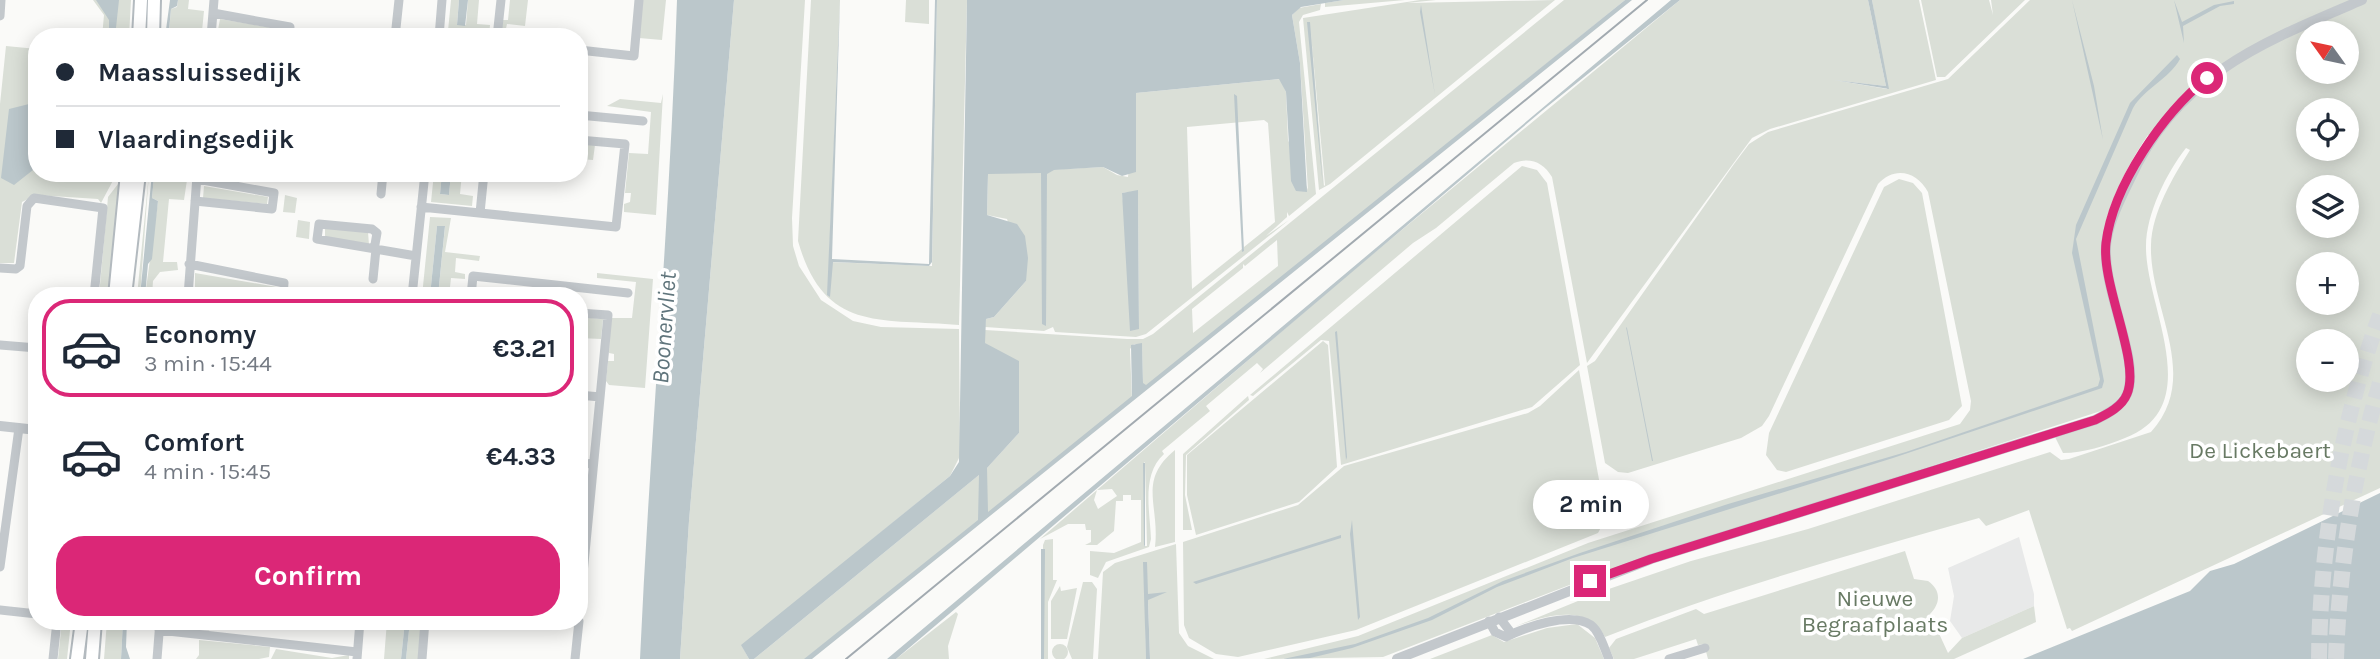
<!DOCTYPE html>
<html lang="en">
<head>
<meta charset="utf-8">
<style>
  :root { --surface:#fff; --page:#f2f2f3; --text:#1f2937; --muted:#747a83; --line:#e0e1e3; --accent:#db2777 }
  body { margin:0; font-family:Karla,sans-serif; background:var(--page); color:var(--text); height:100vh; display:flex; flex-direction:column; font-size:26px; white-space:nowrap }
  * { box-sizing:border-box; margin:0 }
  p { font-size:23px; color:var(--muted) }
  .icon { flex:none; width:38px; height:38px; fill:none; stroke:currentColor; stroke-width:2; stroke-linecap:round; stroke-linejoin:round }
  .map { position:relative; flex:1; overflow:hidden }
  .side { position:absolute; left:28px; top:287px; width:560px; height:343px; display:flex; flex-direction:column; background:var(--surface); border-radius:28px; box-shadow:0 4px 18px #0003 }
  .side>* { flex:none }
  .hud { position:absolute; left:28px; top:28px; width:560px; height:154px; border-radius:28px; box-shadow:0 4px 18px #0003; display:grid; align-content:center; height:154px; padding:0 28px; background:var(--surface) }
  .needle { width:46px; rotate:303deg }
  .tools { position:absolute; left:2296px; top:21px; display:grid; gap:14px }
  .tools a { display:grid; place-items:center; width:63px; height:63px; border-radius:50%; background:var(--surface); box-shadow:0 4px 18px #0003; font-size:35px }
  .end { position:absolute; width:32px; height:32px; margin:-16px; border:9px solid #db2777; background:#fff; box-shadow:0 0 0 4px #fff }
  .from { border-radius:50% }
  .bubble { position:absolute; height:49px; border-radius:24px; background:var(--surface); box-shadow:0 4px 18px #0003; font-size:23px; font-weight:700; line-height:49px; text-align:center }
  .hud b { display:flex; align-items:center; gap:24px; height:66px; font-size:26px }
  .hud b+b { border-top:2px solid var(--line) }
  .hud i { width:18px; height:18px; background:var(--text) }
  ul { padding:12px 0 0; list-style:none }
  li { display:flex; align-items:center; gap:21px; height:98px; margin:0 14px 10px; padding:0 14px; border:4px solid transparent; border-radius:28px }
  li div { flex:1 }
  li b { display:block; font-size:26px }
  li em { font-style:normal; font-weight:700 }
  li.on { border-color:var(--accent) }
  li>.icon { width:63px; height:63px; stroke-width:1.5 }
  .cta { display:flex; gap:14px; margin-top:auto; padding:14px 28px }
  .cta a { flex:1; height:80px; border-radius:28px; background:var(--accent); color:#fff; font-size:28px; font-weight:700; line-height:80px; text-align:center }
  .map>svg:first-child { display:block }
</style>
</head>
<body>
<div class="map">
<svg width="2380" height="659" viewBox="0 0 2380 659">
  <rect width="100%" height="100%" fill="#fafaf8"/>
  <path fill="#e8e9e9" d="M2019,537L2034,594V606L1962,638L1950,621L1954,596L1948,568Z
    M171,621H210L209,633L171,628Z"/>
  <path fill="#dadfd7" fill-rule="evenodd" d="M93,0H131L129,37H102L104,15Z
    M178,0H189L188,9L204,11L202,31L188,30L186,37H175L169,31L171,9L177,7Z
    M451,0H459L457,24L466,25L468,0H479L477,24L490,25L489,36L448,31Z
    M510,0H528L525,26L507,24L505,33L501,32L502,20H508Z
    M643,0H666L662,40L639,38Z
    M734,0H805L792,218L793,246L799,266L821,300L853,321L881,327L959,329L960,456L950,476L742,646L749,659H680L689,521Z
    M811,0H840L829,262L932,266L937,0H967L959,325C880,318 824,333 798,241Z
    M906,0H929V24L905,22Z
    M1344,0H1405L1325,7V3Z
    M1420,0H1436L1407,3L1555,0L1330,184L1319,190L1303,18ZM1310,24L1325,185L1324,186Z
    M1564,0H1625L1143,391L1142,344H1134L1130,349L1132,400L805,659H754L985,470L1019,433L985,343V330L1127,339H1143L1153,334ZM1277,240L1278,266L1193,333L1192,309L1243,268V264L1245,266Z
    M1680,0H1868L1886,86L1834,80L1887,89L1872,0H1919L1936,80L1770,129L1752,138L1587,363L1552,177C1543,162 1530,157 1514,163L1436,228L1413,243L1260,373L1263,369L1257,363L1206,406L1210,411L1162,451L1164,454C1141,475 1150,511 1151,539L1149,547L1106,562L1098,578L1090,575V551L1114,553L1141,542V500H1131V495H1123V501H1116L1114,531L1097,545H1085L1091,542V530H1086L1085,524H1068L1040,539L1351,272ZM1144,462L1145,463L1147,546H1144ZM1112,489L1117,496L1098,509L1094,500L1097,490Z
    M1921,0H1989L1993,15L1991,0H2025L1945,77H1937Z
    M2030,0H2380V488L2072,631L2070,628L2067,629L2029,510L1986,526L1979,518C1853,554 1726,589 1605,637C1585,602 1545,616 1514,627L1600,592L1691,561L1808,529L2050,452L2061,460L2069,459L2151,432C2202,376 2149,308 2151,245C2152,212 2173,177 2190,150L2186,148C2167,172 2146,214 2146,246C2145,306 2208,406 2125,438C2105,446 2084,453 2063,453L2055,437C2076,430 2102,425 2119,411C2155,381 2111,298 2110,257C2109,217 2134,170 2156,138L2148,135C2128,164 2105,208 2102,244C2097,286 2133,354 2125,386C2122,397 2113,404 2104,410L1606,571L1383,657L1264,659L1358,636L1588,543L1960,424L1970,410L1971,401L1928,192C1917,171 1894,166 1878,184L1769,416L1762,426L1741,438L1628,473L1618,472L1605,463L1587,366L1595,361L1734,164L1749,144L1768,132L1948,79ZM2308,33H2347V72H2308ZM2308,110H2347V149H2308ZM2308,187H2347V226H2308ZM2308,264H2347V303H2308ZM2308,341H2347V380H2308Z
    M1321,4L1320,10L1303,15L1299,22L1316,194L1289,216L1287,212V217L1266,236L1289,220L1146,334L1136,337L1055,332L1053,327L1044,331L985,327L986,319L994,317L1026,281L1007,219L987,215L988,173L1103,167L1117,175L1128,177L1136,93L1280,79L1286,92L1288,140L1308,190L1300,63L1292,15L1299,8ZM1264,120L1268,123L1275,222L1244,247V251L1242,249L1192,289L1187,127ZM1138,191L1139,329L1122,193Z
    M220,19L285,30L284,35L218,30Z
    M6,46L37,49V173H117L101,203L98,199L36,195L22,202L14,263H0V104Z
    M663,94L656,215L624,212V204L630,202L631,193H625L629,153L648,154L651,112L607,106L620,99L661,103Z
    M579,144L595,145L593,160L579,159Z
    M1522,166L1537,170L1547,183L1580,365L1532,407L1341,465L1329,341L1321,340L1253,396L1250,395Z
    M121,173H123L113,296H99L108,197L118,184Z
    M149,173L140,296H137Z
    M161,173H172V179L187,180L184,200L169,199L163,262H177L178,270L160,272L153,281L152,296H145L158,201L152,198L154,176Z
    M434,173H442L440,194L449,195L451,173H462L460,194L473,196L472,206L431,202Z
    M1899,179L1913,183L1922,193L1962,406L1949,420L1786,472L1777,470L1766,455L1769,433L1884,187Z
    M204,186L268,197L267,204L203,198Z
    M285,195L297,198L295,213L283,212Z
    M430,217L451,218L445,252L480,256L479,261L456,258L455,272L465,274V279L451,278L449,296H438L445,227L437,226L430,296H422Z
    M298,220L310,222L309,239L296,237Z
    M325,228L368,232L369,245L325,237Z
    M195,273L277,287L278,296L195,292Z
    M597,273L653,279L645,388L609,385L606,381L608,361H614V354L609,353L610,323L611,318H632L636,282L597,278Z
    M579,317L603,319L601,339L579,338Z
    M1323,341L1328,345L1337,467L1299,502L1196,535L1187,495V455Z
    M1579,370L1606,518L1598,533L1356,630L1238,657L1216,654L1189,638L1184,625L1183,542L1298,505L1344,466L1528,413L1540,406Z
    M1248,396L1249,400L1186,455L1185,495L1192,530H1183V454Z
    M1175,450V542L1155,547C1160,505 1137,481 1175,450Z
    M1053,539V580H1057L1048,602V659H1044L1043,545L1045,540Z
    M1176,544L1179,633L1188,646L1214,659H1150L1148,600L1145,599L1146,659H1098L1103,572L1115,563Z
    M1905,551L1914,579L1928,581C1941,590 1941,603 1930,614L1948,653L1962,638L2034,606L2036,622L1954,659H1708L1704,644L1698,645L1696,639L1634,659H1614L1609,648L1616,639L1696,609L1704,614Z
    M1083,582H1092L1097,589L1093,659H1072L1067,647Z
    M1060,586L1061,591L1077,588L1067,639H1051V601Z
    M956,612L958,614L948,646L949,659H896Z
    M62,621H71L67,659H58Z
    M107,621H123L121,659H104Z
    M387,621H405L401,659H384Z
    M410,621H424L421,659H406Z
    M1577,624L1595,638L1604,659H1430L1492,635L1504,642L1547,628Z
    M199,640L270,647L269,657L259,659H196L199,655Z
    M1052 652a8 8 0 1 1 16 0a8 8 0 1 1-16 0Z
    M276,649L332,658L349,655V659H271Z"/>
  <path fill="#bbc7cb" d="M96,0H119L115,37H109V20Z
    M170,0H178L177,6L171,9L169,30L175,37H165Z
    M459,0H468L465,26L457,25Z
    M677,0H734L689,521L680,659H640C650,439 670,219 677,0Z
    M840,0L832,259L929,264L935,0H937L932,262L929,266L833,262L830,297L827,295Z
    M967,0H1344L1301,7L1292,15L1300,63L1307,192L1296,191L1291,181L1286,92L1279,79L1136,93V172L1122,176L1103,167L1054,170L1047,174L1046,326L1042,324L1041,173L988,174L987,215L1017,224L1025,236L1028,258L1026,281L994,317L986,319L985,343L1019,361V433L987,468L988,512L1132,396L1131,345L1142,343L1143,383L1146,385L1625,0H1632L812,659H804L978,520L979,475L754,659H749L741,645L950,476L959,462Z
    M1671,0H1680L1543,110L896,659H887Z
    M1868,0H1872L1889,89L1834,80L1886,86Z
    M2072,0L2094,86L2103,140Z
    M2174,0L2182,22L2214,5L2234,1V4L2220,6L2183,26L2184,43Z
    M1421,5L1435,95L1420,12Z
    M1307,22H1310L1323,187Z
    M2177,55L2180,59C2169,79 2145,88 2133,108L2076,239L2104,381L2102,388L1893,458L1573,558L1497,587L1432,620L1352,648L1310,658L1283,659L1355,644L1428,618L1503,581L1580,553L1728,504L1906,452L2098,386L2100,379L2072,253L2076,225L2130,103Z
    M1234,94L1237,96L1244,251L1242,252Z
    M37,102V151L33,170L14,185L1,178L9,109Z
    M152,173H161L154,176L152,198L158,201L152,259L148,264L145,296H140Z
    M442,173H451L449,195L440,194Z
    M1138,190L1139,329L1130,331L1122,193Z
    M437,226H445L438,296H430Z
    M1626,327L1627,328L1653,461H1652Z
    M1337,331L1347,457L1346,460L1335,332Z
    M1143,463H1145V547L1144,545Z
    M2380,493V659H2023L2190,591L2210,571L2234,564Z
    M1352,520L1360,617L1358,620L1350,534Z
    M1341,535V538L1196,584L1193,582Z
    M1041,549H1045V553L1044,659H1041Z
    M1143,562H1147L1148,594L1167,592L1148,600L1150,659H1146Z
    M123,621H127L126,647L130,659H121Z
    M405,621H410L406,659H401Z"/>
  <g fill="none" stroke-linecap="round" stroke-linejoin="round">
    <path stroke="#d5d9db" stroke-width="16" stroke-dasharray="16 8" stroke-linecap="butt" d="M2319,659C2320,544 2341,422 2380,315
      M2336,659C2339,567 2354,471 2380,383"/>
    <defs>
      <path id="secondary" d="M139,37L141,0
        M153,37L154,0
        M115,296L127,173
        M125,296L139,173
        M77,659L82,621
        M92,659L95,621"/>
    </defs>
    <use href="#secondary" stroke="#b3babf" stroke-width="16"/>
    <path stroke="#c3c8cc" stroke-width="9" d="M213,13L290,27L288,37
      M0,16L1,0
      M396,28L399,0
      M212,33L252,37
      M211,37L214,0
      M439,37L442,0
      M497,37L501,0
      M579,50L634,56L639,0
      M579,115L643,121
      M381,194L383,173
      M195,201L272,209L274,193L197,179
      M421,207L616,227L625,144L579,140
      M480,213L484,173
      M374,250L377,233L372,229L319,224L317,239L416,256
      M189,264L284,283L283,296
      M0,268L16,269L20,266L27,206L34,198L103,208L94,296
      M373,279L376,249
      M188,296L197,176
      M412,296L425,173
      M471,296L473,276L628,293
      M579,313L608,315L579,615
      M0,345L37,348
      M579,395L600,397
      M579,463L593,464
      M0,567L19,428
      M0,610L37,614
      M1499,617L1512,634
      M1489,621L1495,632L1506,637C1526,627 1570,611 1591,625C1600,632 1604,648 1609,659
      M159,630L357,652
      M53,659L57,621
      M157,659L160,621
      M357,659L360,621
      M422,659L425,621
      M575,659L579,621
      M1669,659L1705,648"/>
    <path stroke="#c3c8cc" stroke-width="10" d="M0,426L37,430
      M1397,659L1651,559L2095,420C2107,414 2121,407 2127,394C2142,360 2098,283 2107,238C2111,217 2121,198 2130,179C2177,75 2263,42 2362,0"/>
    <use href="#secondary" stroke="#fff" stroke-width="12"/>
    <path stroke="#a2aab0" stroke-width="2" d="M846,659L1647,0"/>
  </g>
  <g fill="none" stroke-linecap="round" stroke-linejoin="round">
    <path stroke="#db2777" stroke-width="9" d="M1590,581L1651,559L2095,420C2107,414 2122,407 2127,394C2141,362 2101,285 2106,243C2113,185 2163,114 2207,78"/>
  </g>
  <g text-anchor="middle" dominant-baseline="central" stroke-width="7" stroke-linejoin="round" paint-order="stroke">
    <g font-size="23" fill="#687a64" stroke="#fff">
      <text x="2260" y="450">De Lickebaert</text>
      <text x="1875" y="598">Nieuwe<tspan x="1875" dy="26">Begraafplaats</tspan></text>
    </g>
    <g font-size="24" font-style="italic" fill="#60757c" stroke="#fff">
      <text transform="translate(664 328) rotate(-86)">Boonervliet</text>
    </g>
  </g>
</svg>
<div class="tools">
<a><svg class="needle" viewBox="-14 -14 28 28"><path d="M0-13l5 13h-10z" fill="#e53935"/><path d="M0 13l5-13h-10z" fill="#747a83"/></svg></a>
<a><svg class="icon" aria-label="locate" viewBox="0 0 24 24"><circle cx="12" cy="12" r="6"/><path d="M12 2v4M12 18v4M2 12h4M18 12h4"/></svg></a>
<a><svg class="icon" aria-label="layers" viewBox="0 0 24 24"><path d="M12 4l9 5-9 5-9-5zM3 14l9 5 9-5"/></svg></a>
<a>+</a>
<a>−</a>
</div>
<i class="end from" style="left:2207px;top:78px"></i>
<i class="end" style="left:1590px;top:581px"></i>
<div class="bubble" style="left:1533px;top:480px;width:116px">2 min</div>
<div class="hud">
<b><i class="from"></i>Maassluissedijk</b>
<b><i></i>Vlaardingsedijk</b>
</div>
<section class="side">
<ul>
<li class="on"><svg class="icon" aria-label="car" viewBox="0 0 24 24"><path d="M5 17H2v-5l4-1 3-4h7l3 4 3 1v5h-3M9 17h6M6 11h13"/><circle cx="7" cy="17" r="2"/><circle cx="17" cy="17" r="2"/></svg><div><b>Economy</b><p>3 min · 15:44</p></div><em>€3.21</em></li>
<li><svg class="icon" aria-label="car" viewBox="0 0 24 24"><path d="M5 17H2v-5l4-1 3-4h7l3 4 3 1v5h-3M9 17h6M6 11h13"/><circle cx="7" cy="17" r="2"/><circle cx="17" cy="17" r="2"/></svg><div><b>Comfort</b><p>4 min · 15:45</p></div><em>€4.33</em></li>
</ul>
<div class="cta"><a>Confirm</a></div>
</section>
</div>
</body>
</html>
